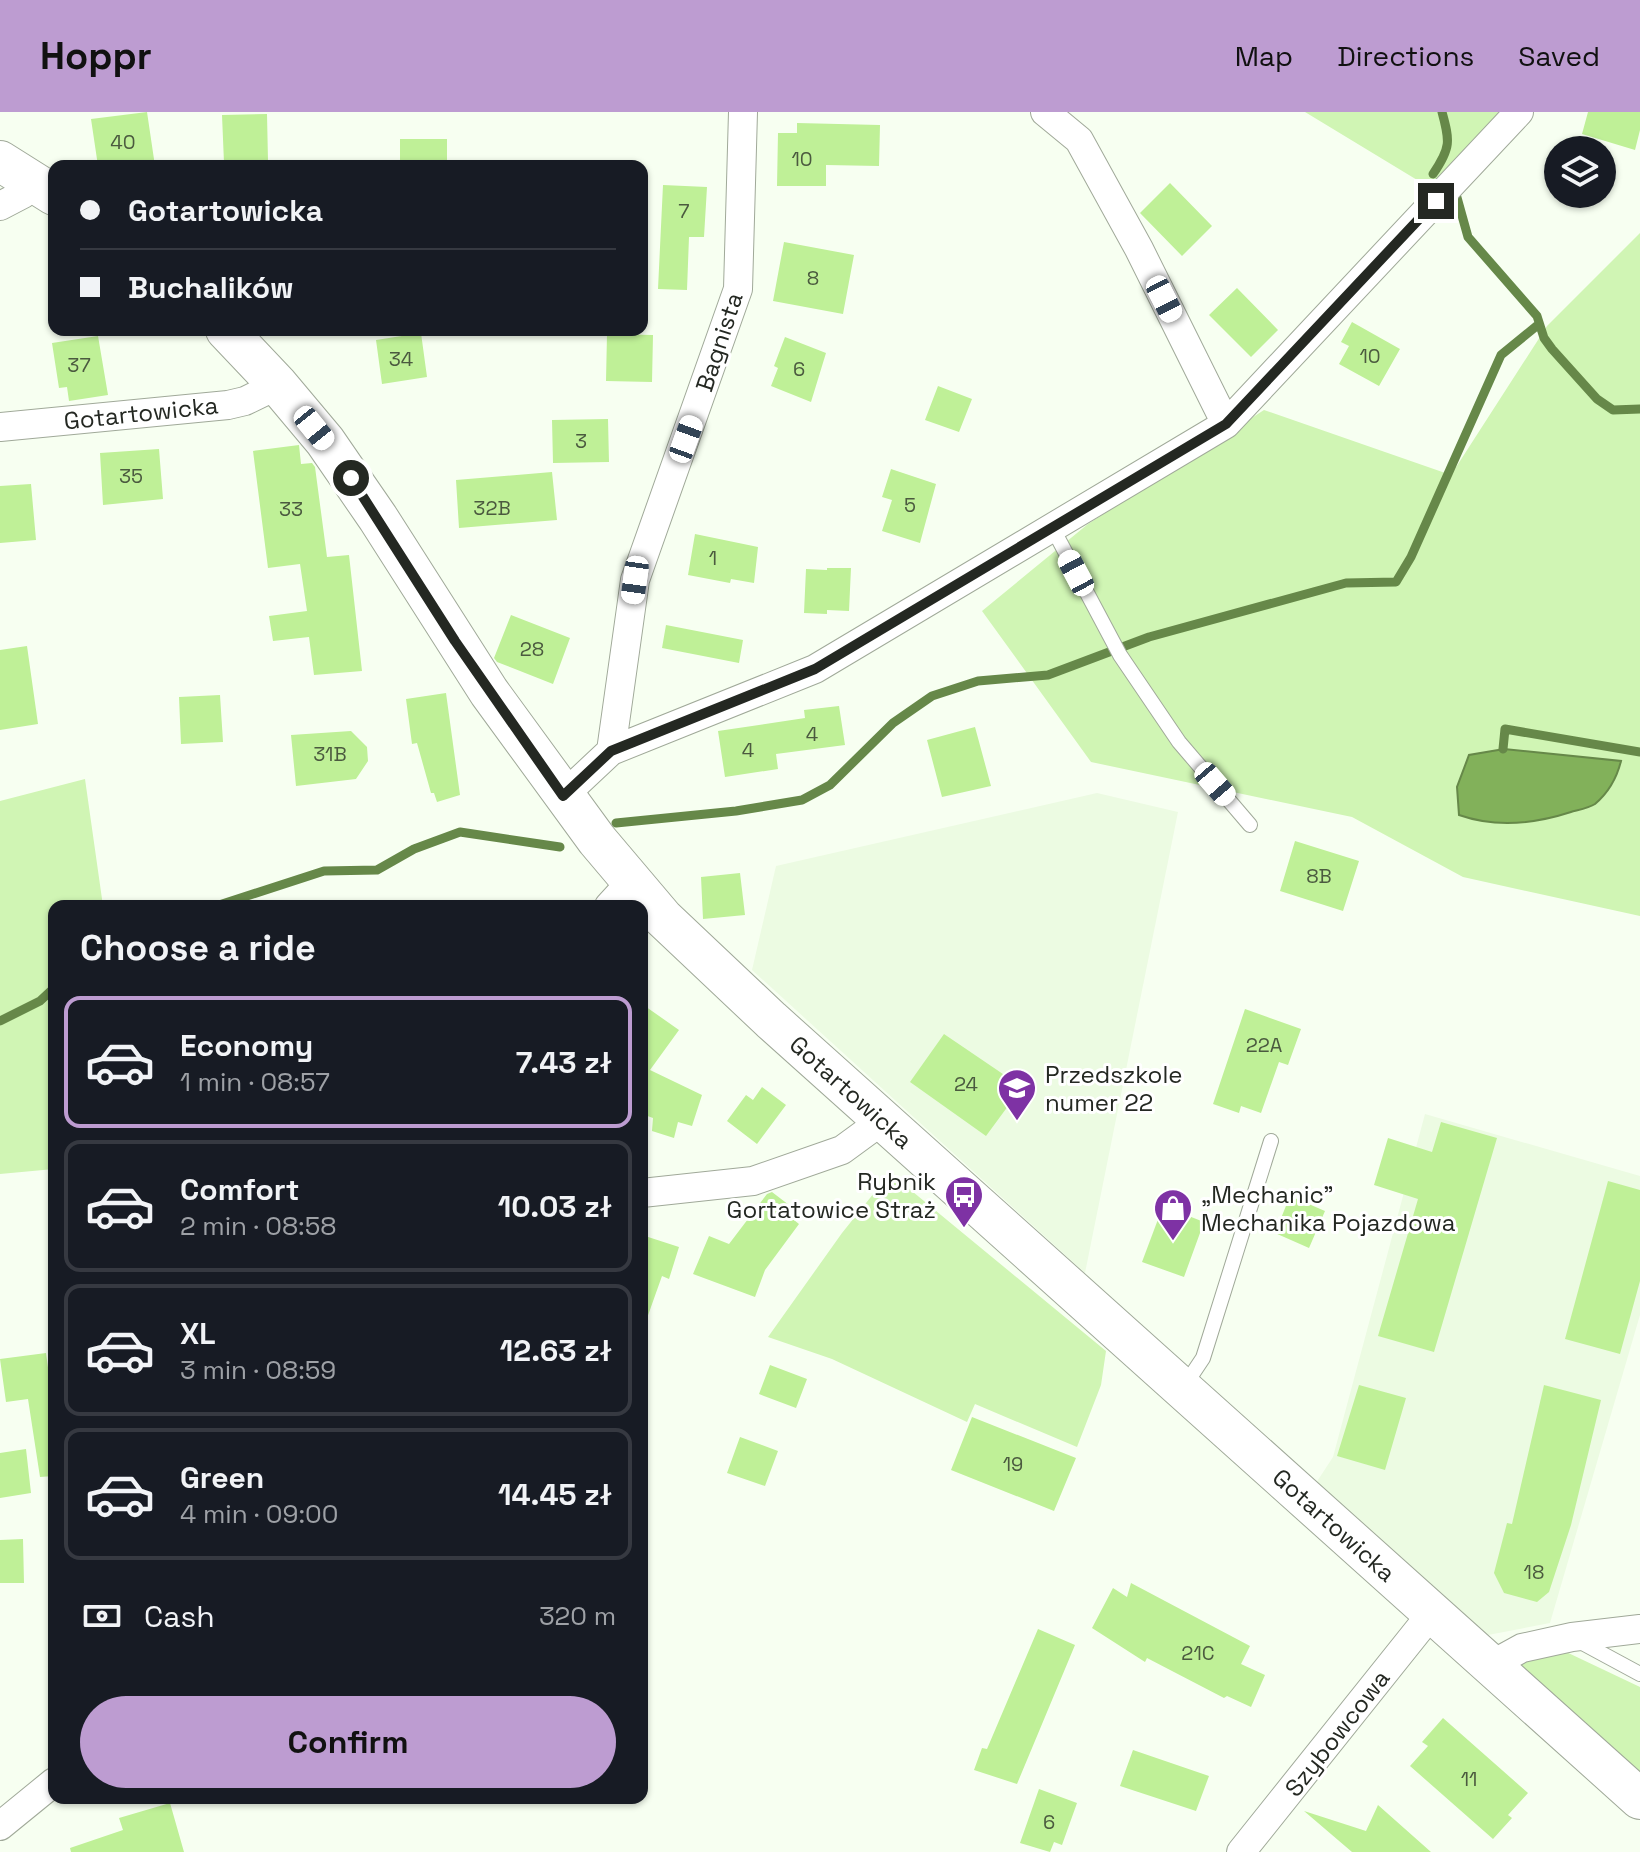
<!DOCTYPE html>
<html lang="en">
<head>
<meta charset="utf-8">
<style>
  :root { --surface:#171b24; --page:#20242c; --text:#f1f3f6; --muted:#9ea1a6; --line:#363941; --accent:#bd9cd1 }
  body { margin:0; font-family:"Space Grotesk",sans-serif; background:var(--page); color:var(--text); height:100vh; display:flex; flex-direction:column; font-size:30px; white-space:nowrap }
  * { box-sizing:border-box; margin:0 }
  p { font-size:26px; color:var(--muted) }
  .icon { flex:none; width:44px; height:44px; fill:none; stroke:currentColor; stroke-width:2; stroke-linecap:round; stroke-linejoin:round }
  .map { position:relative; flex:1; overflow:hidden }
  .details { position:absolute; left:48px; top:788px; width:600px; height:904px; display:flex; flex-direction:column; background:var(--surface); border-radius:16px; box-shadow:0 2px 6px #0004 }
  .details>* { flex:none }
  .guide { position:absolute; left:48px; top:48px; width:600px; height:176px; border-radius:16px; box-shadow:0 2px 6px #0004; display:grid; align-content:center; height:176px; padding:0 32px; background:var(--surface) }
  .controls { position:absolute; left:1544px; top:24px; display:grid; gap:16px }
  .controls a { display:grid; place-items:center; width:72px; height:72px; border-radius:50%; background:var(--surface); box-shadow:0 2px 6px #0004; font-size:40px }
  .end { position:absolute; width:36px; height:36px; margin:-18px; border:10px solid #242822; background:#fff; box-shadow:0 0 0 4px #fff }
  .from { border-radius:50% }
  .car { position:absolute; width:24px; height:48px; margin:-24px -12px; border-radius:10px; box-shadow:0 0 6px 2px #0007; background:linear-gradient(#fff 24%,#345 0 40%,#fff 0 76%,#345 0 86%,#fff 0) }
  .guide b { display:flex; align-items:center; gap:28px; height:76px; font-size:30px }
  .guide b+b { border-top:2px solid var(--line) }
  .guide i { width:20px; height:20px; background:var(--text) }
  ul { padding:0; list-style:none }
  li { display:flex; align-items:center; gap:24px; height:132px; margin:0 16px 12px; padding:0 16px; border:4px solid var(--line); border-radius:16px }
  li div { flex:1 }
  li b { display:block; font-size:30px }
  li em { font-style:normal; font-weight:800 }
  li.active { border-color:var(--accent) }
  li>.icon { width:72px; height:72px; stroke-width:1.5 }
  h2 { padding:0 32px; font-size:36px; line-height:96px }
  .pay { display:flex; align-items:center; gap:20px; height:88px; padding:0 32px; font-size:30px }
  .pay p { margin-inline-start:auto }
  .action { display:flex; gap:16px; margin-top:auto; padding:16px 32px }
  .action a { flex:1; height:92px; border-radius:48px; background:var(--accent); color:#111; font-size:32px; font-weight:800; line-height:92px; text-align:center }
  header { display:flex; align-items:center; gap:48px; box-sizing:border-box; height:112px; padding:0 40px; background:var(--accent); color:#111 }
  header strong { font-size:38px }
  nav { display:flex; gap:44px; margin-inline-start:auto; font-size:28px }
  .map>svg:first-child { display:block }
</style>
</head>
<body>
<header>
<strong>Hoppr</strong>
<nav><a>Map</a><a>Directions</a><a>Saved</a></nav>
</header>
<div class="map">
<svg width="1640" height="1740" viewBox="0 0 1640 1740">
  <rect width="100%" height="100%" fill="#f7fff1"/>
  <path fill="#ecfbe2" d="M1097,681L1178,700L1085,1161L752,858L776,754Z
    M1425,1002L1640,1064V1203L1550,1511L1488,1523L1316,1371L1333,1345Z"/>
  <path fill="#d0f5b4" d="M1305,0H1500L1432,77Z
    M1640,121V804L1463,765L1352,705L1091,650L982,499L1088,412L1264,298L1451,363L1547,214Z
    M85,667L103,794H54V1057L0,1062V689Z
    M890,1061L1106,1239L1101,1273L1077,1335L975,1292L967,1310L832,1247L768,1225L842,1121Z
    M1562,1538L1640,1575V1675L1521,1560L1520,1547Z"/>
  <path fill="#82b15a" stroke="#668849" stroke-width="2" d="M1504,637L1621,649C1617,665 1608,681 1595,692C1589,696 1578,698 1571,700C1534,712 1496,716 1459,703L1457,675L1469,643Z"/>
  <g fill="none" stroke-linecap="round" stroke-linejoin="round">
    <path stroke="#668849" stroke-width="9" d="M1433,62C1451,36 1450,29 1442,0
      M1456,82L1468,125L1537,204L1544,226L1552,237L1597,287L1613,298L1640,297
      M1503,637L1505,617L1640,640
      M616,711L736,699L802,688L830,673L893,611L932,584L978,569L1048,563L1149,525L1346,471L1396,470L1411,445L1501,243L1539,212
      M216,794L324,759L377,758L414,737L460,720L560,735
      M0,909L40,889L54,876"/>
  </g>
  <path fill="#bff097" d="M147,0L155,54H98L91,7Z
    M1588,0H1640V18L1635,38L1582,22Z
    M267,2L268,49L224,51L222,3Z
    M797,11L880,13L879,54L826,53V74H777L778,21H797Z
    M400,27H447V54H400Z
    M1170,71L1212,114L1182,144L1140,101Z
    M663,73L707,75L704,125H689L687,178L658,177Z
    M784,130L854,143L843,202L773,189Z
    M1237,176L1278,218L1251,245L1209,203Z
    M1352,210L1400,237L1379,274L1339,252L1349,234L1341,230Z
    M421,221L427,265L382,272L376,228Z
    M607,222L653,223L652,270L606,269Z
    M98,224L108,283L69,289L67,275L59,276L52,231Z
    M785,225L826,241L811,290L771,274L778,256L774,254Z
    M938,274L972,287L959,320L925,308Z
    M608,307L609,350L553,351L552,308Z
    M299,333L301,352L312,351L315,355L327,445L349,443L362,559L314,563L309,525L273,529L269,504L307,499L300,452L268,456L253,339Z
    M159,337L163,387L103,393L100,341Z
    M891,357L936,372L920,431L882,419L892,388L882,385Z
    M552,360L557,408L459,416L456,368Z
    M31,372L36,428L0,431V374Z
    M695,422L758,435L754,471L731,467L730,471L688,463Z
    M827,456H851L849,499L827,498V502L804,501L806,457L827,458Z
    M511,503L570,526L553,572L497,550L494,546Z
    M666,513L743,528L739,551L662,536Z
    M27,534L38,612L0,618V538Z
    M446,581L460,683L437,690L434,681H431L417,631L412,632L406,587Z
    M220,583L223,630L181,632L179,585Z
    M839,594L845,633L776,642L778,657L725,665L718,619L805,606L804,598Z
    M975,615L991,674L942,685L927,628Z
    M351,619L367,635L368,649L356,667L296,674L291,623Z
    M1295,729L1359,749L1343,799L1280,779Z
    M740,761L745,803L703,807L701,765Z
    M642,892L679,918L650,958L702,983L692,1014L678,1010L674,1026L652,1019L653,1006L642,1002Z
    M1245,897L1301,917L1288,953L1279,950L1261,1001L1241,994L1239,1001L1213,992Z
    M944,922L1022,975L986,1024L910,970Z
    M762,975L786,993L757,1032L727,1009L746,983L753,988Z
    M1441,1010L1497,1026L1434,1240L1378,1224L1418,1087L1374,1073L1388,1026L1432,1040Z
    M1608,1069L1640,1078V1169L1620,1242L1565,1227Z
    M772,1080L789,1093L784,1100L799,1112L765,1158L755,1185L693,1162L709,1124L729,1132L767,1082Z
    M1290,1084L1325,1099L1309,1136L1275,1121Z
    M1163,1094L1204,1110L1184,1165L1142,1150Z
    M642,1123L679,1135L669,1167L662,1164L646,1209H642Z
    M46,1241L54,1299V1364L40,1365L28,1287L6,1290L0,1247Z
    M770,1253L807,1267L796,1296L759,1282Z
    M1359,1273L1406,1286L1385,1358L1337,1344Z
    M1544,1273L1601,1288L1571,1413L1549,1480L1537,1490L1504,1481L1494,1461L1507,1411L1512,1412Z
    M972,1305L1076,1346L1054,1399L951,1358Z
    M740,1325L778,1339L765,1374L727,1361Z
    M26,1337L31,1381L0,1386V1341Z
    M23,1427L24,1471H0V1428Z
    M1131,1471L1250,1534L1241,1552L1265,1563L1251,1595L1227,1584L1224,1586L1147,1546L1145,1550L1092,1516L1113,1476L1127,1485Z
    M1038,1517L1075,1533L1017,1672L974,1658L982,1636L987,1637Z
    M1443,1606L1528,1681L1508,1703L1512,1706L1493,1727L1410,1654L1428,1634L1422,1630Z
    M1133,1638L1209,1664L1196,1699L1120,1674Z
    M1039,1677L1077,1691L1062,1733L1054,1730L1050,1740L1020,1731Z
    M170,1691L184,1740H71L70,1736L123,1718L119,1706Z
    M1378,1693L1431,1740H1352L1304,1699L1366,1719Z"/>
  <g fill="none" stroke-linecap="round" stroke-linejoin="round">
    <defs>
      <path id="lane" d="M1052,415L1120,543L1179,630L1250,713
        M1185,1273L1203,1246L1271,1029
        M1577,1528L1640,1562"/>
      <path id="street" d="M1045,0L1079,28L1139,137L1226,312
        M0,94L23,82L35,71
        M0,315L228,293L245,289L278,273
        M611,639L635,468L738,177L743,0
        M563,684L611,639L815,557L1226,312L1519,0
        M609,794L631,770
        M642,1081L753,1069L842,1038L883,1008
        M1491,1553L1522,1536L1572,1525L1640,1517
        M0,1714L54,1670
        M1241,1740L1432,1501"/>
      <path id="secondary" d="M0,49L54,83
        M226,218L278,273L325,329L378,406L489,580L597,728L663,806L771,908L1640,1687"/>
    </defs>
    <use href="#lane" stroke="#a0a999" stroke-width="16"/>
    <use href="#street" stroke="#a0a999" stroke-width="30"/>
    <use href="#secondary" stroke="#a0a999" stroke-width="42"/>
    <use href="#lane" stroke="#fff" stroke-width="14"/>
    <use href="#street" stroke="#fff" stroke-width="28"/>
    <use href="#secondary" stroke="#fff" stroke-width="40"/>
  </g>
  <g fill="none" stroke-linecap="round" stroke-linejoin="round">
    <path stroke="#242822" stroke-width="10" d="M351,366L455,529L563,684L611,639L815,557L1226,312L1436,89"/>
  </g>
  <defs>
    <symbol id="school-pin" viewBox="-11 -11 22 30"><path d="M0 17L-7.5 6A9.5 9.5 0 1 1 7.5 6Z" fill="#7e32a4" stroke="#fff"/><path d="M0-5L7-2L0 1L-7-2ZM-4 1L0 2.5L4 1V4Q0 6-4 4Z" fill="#fff"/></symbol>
    <symbol id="bus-pin" viewBox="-11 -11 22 30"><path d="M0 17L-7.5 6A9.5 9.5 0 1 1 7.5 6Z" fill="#7e32a4" stroke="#fff"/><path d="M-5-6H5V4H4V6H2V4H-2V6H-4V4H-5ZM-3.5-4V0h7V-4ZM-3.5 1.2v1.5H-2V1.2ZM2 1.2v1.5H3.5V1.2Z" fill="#fff"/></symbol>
    <symbol id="shop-pin" viewBox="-11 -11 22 30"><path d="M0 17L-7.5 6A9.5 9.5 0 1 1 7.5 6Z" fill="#7e32a4" stroke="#fff"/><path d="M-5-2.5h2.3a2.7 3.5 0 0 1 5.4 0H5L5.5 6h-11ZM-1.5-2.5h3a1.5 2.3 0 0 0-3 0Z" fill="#fff"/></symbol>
  </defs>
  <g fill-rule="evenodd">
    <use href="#school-pin" x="995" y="954" width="44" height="60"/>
    <use href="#bus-pin" x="942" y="1061" width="44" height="60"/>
    <use href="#shop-pin" x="1151" y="1074" width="44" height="60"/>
  </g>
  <g text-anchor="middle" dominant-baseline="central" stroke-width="6" stroke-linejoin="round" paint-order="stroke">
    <g font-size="20" fill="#4b5a3f">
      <text x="123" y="30">40</text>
      <text x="802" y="47">10</text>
      <text x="684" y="99">7</text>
      <text x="813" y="166">8</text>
      <text x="1370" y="244">10</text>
      <text x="401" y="247">34</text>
      <text x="79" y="253">37</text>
      <text x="799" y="257">6</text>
      <text x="581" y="329">3</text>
      <text x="131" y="364">35</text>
      <text x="910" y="393">5</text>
      <text x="492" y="396">32B</text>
      <text x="291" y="397">33</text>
      <text x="713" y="446">1</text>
      <text x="532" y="537">28</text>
      <text x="812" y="622">4</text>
      <text x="748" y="638">4</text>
      <text x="330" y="642">31B</text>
      <text x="1319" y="764">8B</text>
      <text x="1264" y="933">22A</text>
      <text x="966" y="972">24</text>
      <text x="1013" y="1352">19</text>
      <text x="1534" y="1460">18</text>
      <text x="1198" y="1541">21C</text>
      <text x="1469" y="1667">11</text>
      <text x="1049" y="1710">6</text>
    </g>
    <g font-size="24" fill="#242822" stroke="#fff">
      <text transform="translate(719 230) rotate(-72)">Bagnista</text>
      <text transform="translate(141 301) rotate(-6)">Gotartowicka</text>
      <text transform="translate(851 980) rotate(42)">Gotartowicka</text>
      <text transform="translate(1334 1413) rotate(42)">Gotartowicka</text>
      <text transform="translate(1337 1621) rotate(-52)">Szybowcowa</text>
    </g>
    <g font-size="24" fill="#242822" stroke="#fff" text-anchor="start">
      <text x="1045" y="962">Przedszkole<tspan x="1045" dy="28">numer 22</tspan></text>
      <text x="936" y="1069" text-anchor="end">Rybnik<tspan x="936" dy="28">Gortatowice Straż</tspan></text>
      <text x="1201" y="1082">„Mechanic”<tspan x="1201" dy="28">Mechanika Pojazdowa</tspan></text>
    </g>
  </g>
</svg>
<div class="controls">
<a><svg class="icon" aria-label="layers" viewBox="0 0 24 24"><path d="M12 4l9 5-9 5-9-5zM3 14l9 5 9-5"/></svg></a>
</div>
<i class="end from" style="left:351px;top:366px"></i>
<i class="end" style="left:1436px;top:89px"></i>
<i class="car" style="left:1164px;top:187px;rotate:153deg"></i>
<i class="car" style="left:314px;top:316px;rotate:141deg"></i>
<i class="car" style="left:686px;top:327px;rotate:20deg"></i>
<i class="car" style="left:1076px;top:461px;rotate:332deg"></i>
<i class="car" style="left:635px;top:468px;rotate:188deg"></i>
<i class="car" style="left:1215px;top:672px;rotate:139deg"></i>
<div class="guide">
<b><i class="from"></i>Gotartowicka</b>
<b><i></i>Buchalików</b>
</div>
<section class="details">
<h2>Choose a ride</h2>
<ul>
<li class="active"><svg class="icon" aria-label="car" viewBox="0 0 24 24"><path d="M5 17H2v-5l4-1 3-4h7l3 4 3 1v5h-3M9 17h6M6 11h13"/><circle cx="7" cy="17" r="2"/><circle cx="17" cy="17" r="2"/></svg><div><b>Economy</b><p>1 min · 08:57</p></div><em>7.43 zł</em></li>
<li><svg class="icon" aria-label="car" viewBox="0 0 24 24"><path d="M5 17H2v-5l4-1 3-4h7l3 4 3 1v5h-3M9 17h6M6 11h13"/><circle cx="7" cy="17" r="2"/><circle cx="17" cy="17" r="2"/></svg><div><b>Comfort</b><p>2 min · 08:58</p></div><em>10.03 zł</em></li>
<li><svg class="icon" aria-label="car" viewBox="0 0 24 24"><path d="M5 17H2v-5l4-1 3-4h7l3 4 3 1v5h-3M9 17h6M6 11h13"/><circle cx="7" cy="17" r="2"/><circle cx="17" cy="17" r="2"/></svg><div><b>XL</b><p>3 min · 08:59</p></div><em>12.63 zł</em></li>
<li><svg class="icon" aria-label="car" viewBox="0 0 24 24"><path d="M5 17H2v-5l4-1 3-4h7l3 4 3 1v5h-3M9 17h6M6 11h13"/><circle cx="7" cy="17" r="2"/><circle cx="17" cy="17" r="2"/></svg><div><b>Green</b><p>4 min · 09:00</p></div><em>14.45 zł</em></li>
</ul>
<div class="pay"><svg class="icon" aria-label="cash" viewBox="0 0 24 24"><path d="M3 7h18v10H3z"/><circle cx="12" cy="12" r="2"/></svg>Cash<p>320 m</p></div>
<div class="action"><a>Confirm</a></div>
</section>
</div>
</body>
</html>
